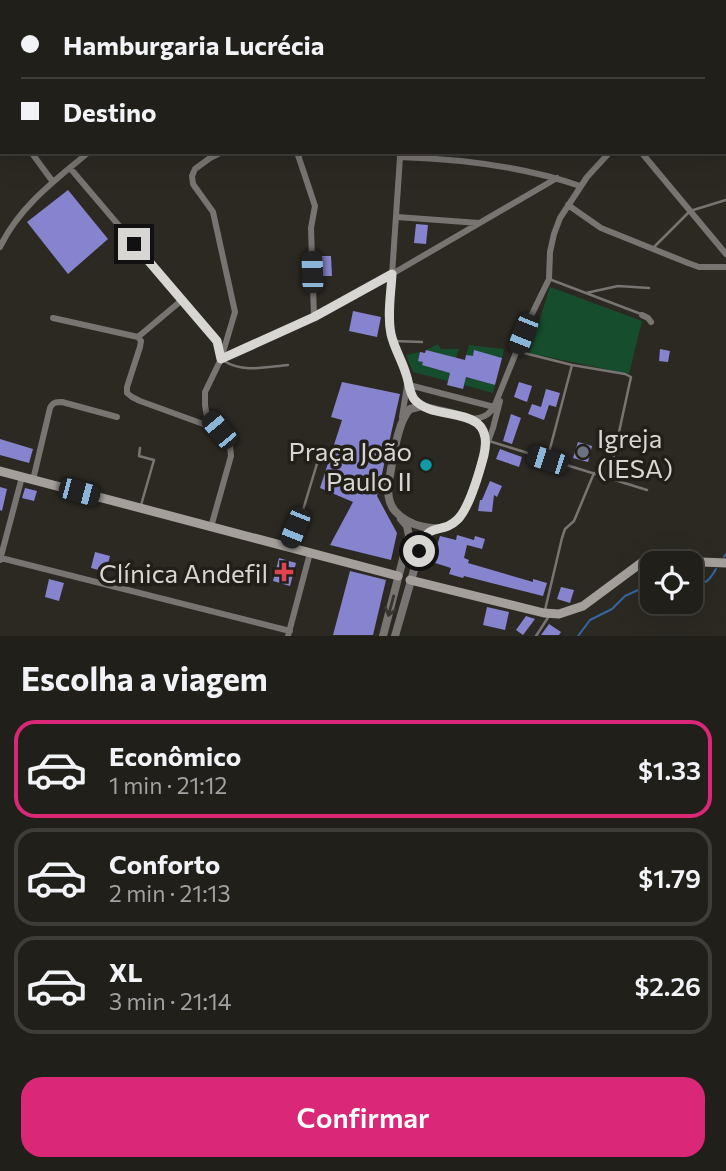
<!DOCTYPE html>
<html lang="pt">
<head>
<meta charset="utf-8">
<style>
  :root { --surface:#211f1a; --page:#292723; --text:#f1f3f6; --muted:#a2a2a2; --line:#3e3d39; --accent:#db2777 }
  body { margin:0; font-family:Commissioner,sans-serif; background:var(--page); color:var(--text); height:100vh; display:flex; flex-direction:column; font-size:26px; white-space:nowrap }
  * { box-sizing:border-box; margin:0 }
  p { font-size:23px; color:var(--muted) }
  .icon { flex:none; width:38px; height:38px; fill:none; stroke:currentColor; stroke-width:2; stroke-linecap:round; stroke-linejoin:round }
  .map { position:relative; height:636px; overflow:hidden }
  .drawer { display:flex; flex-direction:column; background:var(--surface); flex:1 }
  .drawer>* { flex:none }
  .top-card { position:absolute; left:0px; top:0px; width:726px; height:154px; box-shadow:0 7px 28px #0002,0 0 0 2px var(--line); display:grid; align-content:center; height:154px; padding:0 21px; background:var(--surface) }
  .controls { position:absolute; left:640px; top:551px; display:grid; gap:14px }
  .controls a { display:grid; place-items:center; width:63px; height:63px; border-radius:14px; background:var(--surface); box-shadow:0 7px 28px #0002,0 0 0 2px var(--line); font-size:35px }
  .end { position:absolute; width:32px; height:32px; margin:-16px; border:9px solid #d8d6d2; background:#111; box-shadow:0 0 0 4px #111 }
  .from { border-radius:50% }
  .car { position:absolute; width:21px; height:42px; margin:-21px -10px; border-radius:9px; box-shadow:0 0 5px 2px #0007; background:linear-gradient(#222 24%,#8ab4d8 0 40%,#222 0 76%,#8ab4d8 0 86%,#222 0) }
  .top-card b { display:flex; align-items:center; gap:24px; height:66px; font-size:26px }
  .top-card b+b { border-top:2px solid var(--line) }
  .top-card i { width:18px; height:18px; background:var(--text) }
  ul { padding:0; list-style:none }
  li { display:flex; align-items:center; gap:21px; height:98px; margin:0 14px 10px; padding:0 7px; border:4px solid var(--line); border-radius:21px }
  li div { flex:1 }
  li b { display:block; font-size:26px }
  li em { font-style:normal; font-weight:600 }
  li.current { border-color:var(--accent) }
  li>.icon { width:63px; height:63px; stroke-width:1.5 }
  h2 { padding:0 21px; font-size:32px; line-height:84px }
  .primary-button { display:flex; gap:14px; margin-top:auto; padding:14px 21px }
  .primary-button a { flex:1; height:80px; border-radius:21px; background:var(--accent); color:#fff; font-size:28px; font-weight:600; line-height:80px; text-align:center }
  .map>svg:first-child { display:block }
</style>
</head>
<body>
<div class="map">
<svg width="726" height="636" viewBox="0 0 726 636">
  <rect width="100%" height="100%" fill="#2c2923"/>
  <path fill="#164d2d" d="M252,0H389V2H253Z
    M400,0H540V2H400Z
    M595,0H726V41L725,44L724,2H601Z
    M550,287L642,321L629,374L529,353Z
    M438,344L441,349H459L456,358L426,350Z
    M469,345L504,349L502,358L474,351L471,363L470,356L466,355Z
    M420,352L418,360L423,362L422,365L450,373L448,381L413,372L406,355Z
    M466,377L495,385L493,393L464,385Z"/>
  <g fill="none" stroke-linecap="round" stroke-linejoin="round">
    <path stroke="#3168a2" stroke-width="2" d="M724,557L726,554
      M691,582C705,586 709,581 716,569
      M578,636L590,620L612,609L625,596L638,590L647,583L653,581"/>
  </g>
  <path fill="#8684ce" d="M68,190L108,239L68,274L27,222Z
    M416,224L428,225L426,244L414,243Z
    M321,256H331L332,276H322Z
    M353,311L381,317L377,337L349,331Z
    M660,349L670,351L668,362L659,361Z
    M426,350L465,360L466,355L473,356L474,350L502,358L495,385L466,377L463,389L447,385L450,373L422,365L423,362L418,361L420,352L425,353Z
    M342,382L400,394L377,496L397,533L391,560L330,545L353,502L320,488L342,420L331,417Z
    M519,382L532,386L527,402L514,397Z
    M546,389L560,393L556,407L549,405L544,420L528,414L532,404L541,407Z
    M511,414L521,418L512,444L503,441Z
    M0,439L33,449L29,463L0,455Z
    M578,442L592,446L588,462L573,458Z
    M500,449L522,457L519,467L496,459Z
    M490,481L502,486L497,497L494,495L492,512L478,511L480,500H482Z
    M0,487L7,489L2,511L0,510Z
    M25,488L37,491L34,501L22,498Z
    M457,535L474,540L475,536L485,539L482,549L467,545L464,558L469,560L468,563L533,582V579L547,583L543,596L464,576L463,578L449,574L451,568L432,562L440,536L456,540Z
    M95,552L110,556L106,572L91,568Z
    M279,558L296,563L290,586L273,581Z
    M350,571L386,580L373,635H333Z
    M49,579L64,583L59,601L45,597Z
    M561,587L574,590L570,603L557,599Z
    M487,607L509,612L505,630L483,625Z
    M526,616L535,619L523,635L516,630Z
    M549,624L561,632L559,635H541Z"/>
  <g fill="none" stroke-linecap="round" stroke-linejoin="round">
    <path stroke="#787472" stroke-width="2.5" d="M395,0V2
      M653,248L690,211L726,200
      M549,279L641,314
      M586,293L618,286L649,288
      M394,341L422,342
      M516,351L572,365L625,374L631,377L609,478
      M224,361C243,373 266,367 288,365
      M489,441L647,490
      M140,448L139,456L154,460L141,505
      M547,460L572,365
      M288,544L303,510L319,457
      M545,610L562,538L565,529L574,521L594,473
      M536,636L549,616"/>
    <path stroke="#787472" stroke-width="6" d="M245,0L246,2
      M551,2V0
      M724,56L726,53
      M0,64H2
      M724,69L726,68
      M31,152L53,182
      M297,152L315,206L311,228L314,317
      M399,152L400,157L389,319L393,341L406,373L411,395L422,406
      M641,152L726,254
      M400,157C462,159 522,166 580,186
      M70,168L217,341L221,357
      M568,205L601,228L688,263L699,267H726
      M397,217L479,223
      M0,247C19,207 55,180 89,152
      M642,315L648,318L651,322
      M53,318L138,337L141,341L140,347L127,387V393L132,397L140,401L217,429
      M138,337L182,300
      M221,359L314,317L392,274L557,178
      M409,385L494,407
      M402,417L407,386
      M472,419C482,418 488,416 494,407L530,318L549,279L550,252L554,234L560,218L587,177L610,152
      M486,447L493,428L500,401
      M33,480L50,408C53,402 56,402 62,402L117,417
      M211,527L231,456L230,446L207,417L205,405V392L221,359L235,312L213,212L193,184L192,176L195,169L210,158L222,152
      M1,558L290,631
      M0,560L22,477
      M288,636L310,553"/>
    <path stroke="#787472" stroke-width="8" d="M422,406C434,410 469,415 478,424C482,428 484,432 485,438C486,455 468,513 454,523C437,534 408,526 395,511C388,503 387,490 389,480C393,461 397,422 410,409Z
      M383,636L409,536L407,526L401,519
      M395,636L423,539L430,531L438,529"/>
    <path stroke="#a49f9b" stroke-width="9" d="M0,471L398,576
      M410,580L544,613L559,614L583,606L641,563L654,560L726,563"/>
  </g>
  <defs><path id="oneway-shaft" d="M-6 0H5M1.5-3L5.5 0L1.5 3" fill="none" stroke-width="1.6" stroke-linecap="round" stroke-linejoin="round" transform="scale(1.75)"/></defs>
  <use stroke="#38342f" href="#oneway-shaft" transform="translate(391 606) rotate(105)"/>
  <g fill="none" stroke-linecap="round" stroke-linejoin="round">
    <path stroke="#d8d6d2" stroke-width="9" d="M134,244L217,341L221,359L314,317L392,274C391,294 387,315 391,334C394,348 402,360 406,374C409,382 409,392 414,399C434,424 496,401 484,455C480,470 469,508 458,519C440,537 429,518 419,551"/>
  </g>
  <circle fill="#6b7280" stroke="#221f19" stroke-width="2.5" cx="583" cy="452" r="7"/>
  <circle fill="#0f9aa8" stroke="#221f19" stroke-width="2.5" cx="426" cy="465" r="7"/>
  <path fill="#e0444e" stroke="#221f19" stroke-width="2.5" d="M280.5 561.5h7v7h7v7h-7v7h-7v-7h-7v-7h7z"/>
  <g text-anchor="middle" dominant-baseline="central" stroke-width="7" stroke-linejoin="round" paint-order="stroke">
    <g font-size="26" fill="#d8d6d2" stroke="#221f19" text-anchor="end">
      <text x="597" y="437" text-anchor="start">Igreja<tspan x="597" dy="30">(IESA)</tspan></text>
      <text x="412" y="450">Praça João<tspan x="412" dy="30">Paulo II</tspan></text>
      <text x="268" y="572">Clínica Andefil</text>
    </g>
  </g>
</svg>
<div class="controls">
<a><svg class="icon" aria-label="locate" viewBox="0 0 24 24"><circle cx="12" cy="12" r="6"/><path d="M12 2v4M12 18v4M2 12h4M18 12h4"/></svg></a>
</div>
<i class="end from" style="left:419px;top:551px"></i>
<i class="end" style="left:134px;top:244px"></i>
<i class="car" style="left:312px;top:272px;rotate:358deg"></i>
<i class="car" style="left:523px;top:334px;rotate:202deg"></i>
<i class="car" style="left:219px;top:430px;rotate:320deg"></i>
<i class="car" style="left:547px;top:460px;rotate:288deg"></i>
<i class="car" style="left:79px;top:492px;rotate:105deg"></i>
<i class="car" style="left:295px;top:528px;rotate:202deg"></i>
<div class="top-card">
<b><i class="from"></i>Hamburgaria Lucrécia</b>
<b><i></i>Destino</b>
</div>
</div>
<section class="drawer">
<h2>Escolha a viagem</h2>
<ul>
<li class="current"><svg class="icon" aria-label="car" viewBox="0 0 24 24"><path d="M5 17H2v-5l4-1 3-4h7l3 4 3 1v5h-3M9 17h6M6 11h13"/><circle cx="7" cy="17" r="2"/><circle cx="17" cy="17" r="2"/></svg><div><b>Econômico</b><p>1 min · 21:12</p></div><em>$1.33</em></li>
<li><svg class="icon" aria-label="car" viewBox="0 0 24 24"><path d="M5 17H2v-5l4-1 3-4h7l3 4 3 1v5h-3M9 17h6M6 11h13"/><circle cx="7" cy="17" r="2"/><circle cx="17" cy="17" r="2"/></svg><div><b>Conforto</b><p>2 min · 21:13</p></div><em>$1.79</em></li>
<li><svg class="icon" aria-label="car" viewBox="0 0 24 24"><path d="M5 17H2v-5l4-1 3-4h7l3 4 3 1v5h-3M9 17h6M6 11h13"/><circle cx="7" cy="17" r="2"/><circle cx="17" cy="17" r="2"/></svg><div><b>XL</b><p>3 min · 21:14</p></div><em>$2.26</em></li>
</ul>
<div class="primary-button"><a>Confirmar</a></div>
</section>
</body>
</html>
